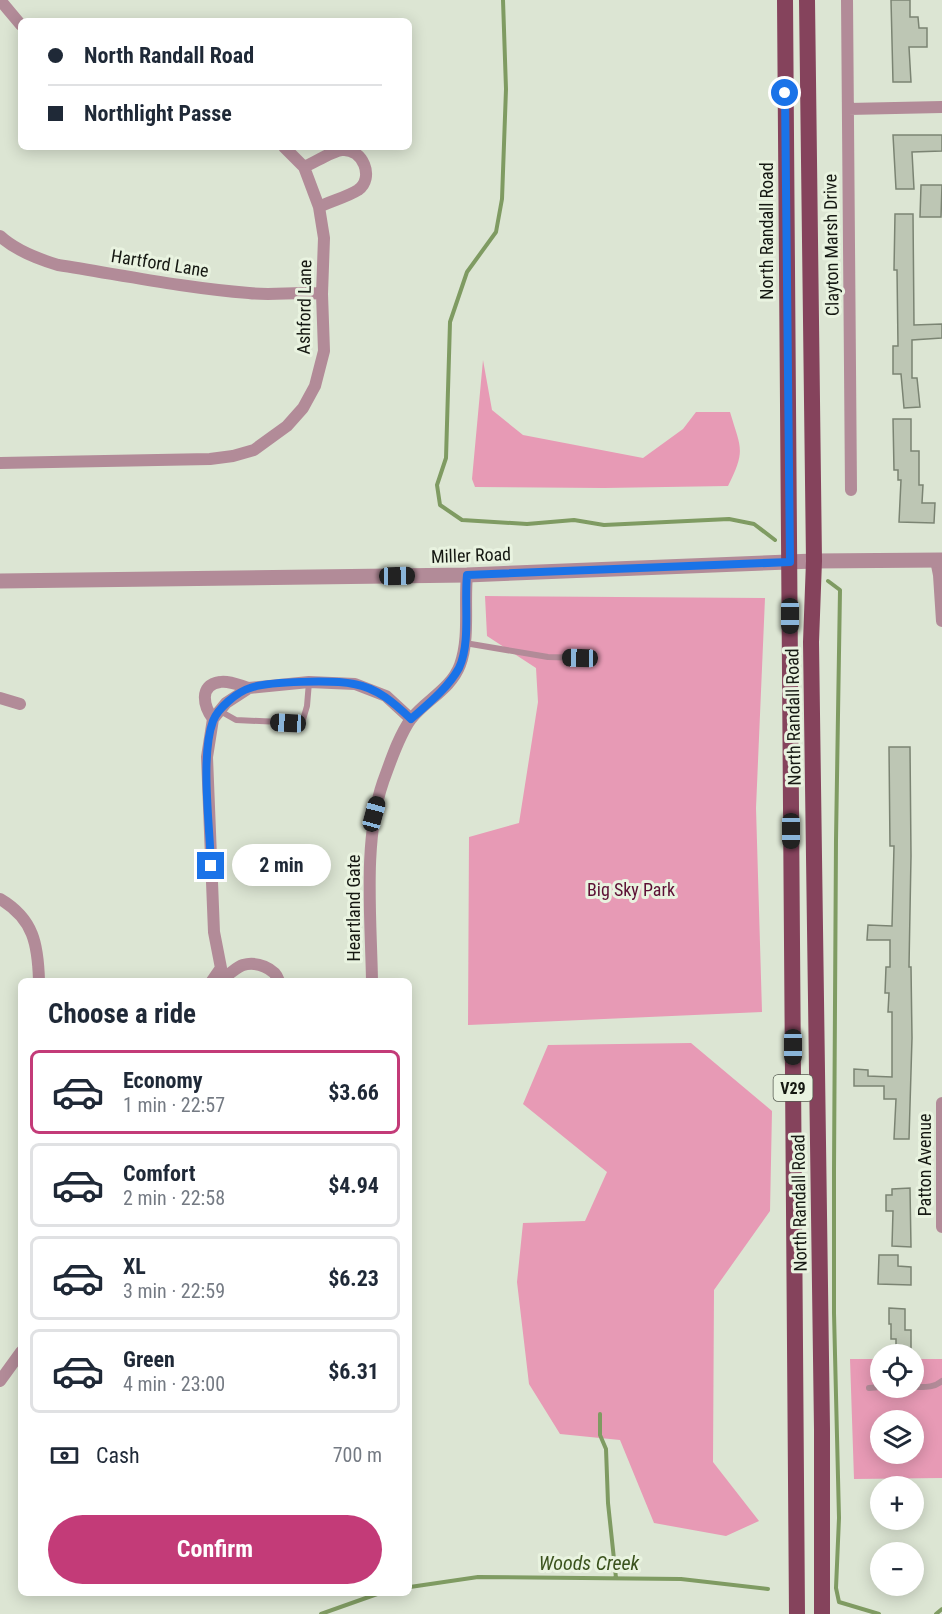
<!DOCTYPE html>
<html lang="en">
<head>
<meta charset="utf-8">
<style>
  :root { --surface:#fff; --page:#f6f6f7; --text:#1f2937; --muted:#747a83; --line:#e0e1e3; --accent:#c33b78 }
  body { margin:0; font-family:"Roboto Condensed",sans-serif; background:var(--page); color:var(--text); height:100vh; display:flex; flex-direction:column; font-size:22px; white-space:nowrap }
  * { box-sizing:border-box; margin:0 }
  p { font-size:20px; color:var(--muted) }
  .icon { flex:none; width:33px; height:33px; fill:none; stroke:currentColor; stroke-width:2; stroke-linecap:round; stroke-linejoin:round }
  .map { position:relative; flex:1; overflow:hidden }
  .panel { position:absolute; left:18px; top:978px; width:394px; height:618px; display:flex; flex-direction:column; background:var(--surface); border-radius:9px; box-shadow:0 3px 15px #0003 }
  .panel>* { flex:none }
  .top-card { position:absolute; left:18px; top:18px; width:394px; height:132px; border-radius:9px; box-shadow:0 3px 15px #0003; display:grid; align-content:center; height:132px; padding:0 30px; background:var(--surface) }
  .buttons { position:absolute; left:870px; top:1344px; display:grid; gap:12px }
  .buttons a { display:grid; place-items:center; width:54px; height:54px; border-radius:50%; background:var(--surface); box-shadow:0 3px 15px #0003; font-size:30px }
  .end { position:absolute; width:27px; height:27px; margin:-14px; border:8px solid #1a73e8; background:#fff; box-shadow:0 0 0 3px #fff }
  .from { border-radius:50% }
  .bubble { position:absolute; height:42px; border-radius:21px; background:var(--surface); box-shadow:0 3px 15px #0003; font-size:20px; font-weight:700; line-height:42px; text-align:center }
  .car { position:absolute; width:18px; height:36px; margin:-18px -9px; border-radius:8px; box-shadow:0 0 4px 2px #0007; background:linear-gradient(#222 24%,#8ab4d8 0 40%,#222 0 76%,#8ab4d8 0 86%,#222 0) }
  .top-card b { display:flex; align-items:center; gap:21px; height:57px; font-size:22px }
  .top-card b+b { border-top:2px solid var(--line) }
  .top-card i { width:15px; height:15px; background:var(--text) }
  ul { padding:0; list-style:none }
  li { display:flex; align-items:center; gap:18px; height:84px; margin:0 12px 9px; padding:0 18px; border:3px solid var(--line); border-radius:9px }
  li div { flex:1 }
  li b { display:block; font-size:22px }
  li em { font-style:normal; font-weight:700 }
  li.selected { border-color:var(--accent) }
  li>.icon { width:54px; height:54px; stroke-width:1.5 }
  h2 { padding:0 30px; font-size:27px; line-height:72px }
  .pay { display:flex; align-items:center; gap:15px; height:66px; padding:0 30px; font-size:22px }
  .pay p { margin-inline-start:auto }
  .button { display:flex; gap:12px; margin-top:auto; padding:12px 30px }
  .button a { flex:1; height:69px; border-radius:36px; background:var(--accent); color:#fff; font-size:24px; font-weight:700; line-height:69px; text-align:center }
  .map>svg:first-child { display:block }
</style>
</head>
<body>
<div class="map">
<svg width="942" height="1614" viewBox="0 0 942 1614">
  <rect width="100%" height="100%" fill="#dce5d3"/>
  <path fill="#e79ab5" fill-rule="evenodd" d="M483,360L492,410L523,435L643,458L683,429L696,412H730C741,449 746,450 728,486L604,488L475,487L472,479Z
    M485,596L765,598L756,808L762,1012L468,1025L469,837L519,823L538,702L536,668L487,636Z
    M691,1043L772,1111L770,1211L714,1290L713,1462L759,1521L726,1536L654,1523L620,1440L560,1434L529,1384L517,1282L523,1223L585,1221L607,1172L523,1104L548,1045Z
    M850,1359H880V1388H914V1359H942V1478L854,1479ZM880,1420H914V1454H880Z"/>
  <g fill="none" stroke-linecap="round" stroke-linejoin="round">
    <path stroke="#7f9b62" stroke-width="4" d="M503,0L506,89L502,199L496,232L467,272L450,322L446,458L437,485L440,505L462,520L527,524L574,520L604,525L729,519L754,524L775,540
      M828,581L840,590L836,840L834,1170V1313L839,1518L836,1588L839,1602L879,1614
      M600,1414V1435L606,1449L608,1503L616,1578
      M410,1587L478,1577L681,1579L768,1589
      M321,1614L380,1593
      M936,1614L942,1609"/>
  </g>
  <path fill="#bdc6b4" stroke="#7b8473" stroke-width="1.5" d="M891,0H910V17H918L919,28H927V47H909L911,82H893Z
    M893,135H942V151L912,152L914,189H896Z
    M921,185H942L941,217H920Z
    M895,214H913L914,325L942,324V338L912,340V378H917L920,407L904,408L901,374H893V346H898L897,270H894Z
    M893,419H911V451H919V485H923L922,503H935L934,523L899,522L901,480H898V470H894Z
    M889,747H910L911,856L909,967H911L912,1038L909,1139H894L896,1099H884V1086H854V1069L868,1070V1076L892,1077V1012H888L889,993H885L886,967H890V940H867L868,925L892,926L894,846H890Z
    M910,1188L911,1247L892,1246L893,1211H886V1195H892V1189Z
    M879,1255H898V1266L911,1267V1285L878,1284Z
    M889,1308L905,1309V1330H911V1348H896V1339H891V1324H889Z"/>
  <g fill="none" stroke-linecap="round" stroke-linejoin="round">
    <path stroke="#b28b98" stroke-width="6" d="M465,643L548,657L581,658
      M220,711L236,720L302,723L307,706L309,682
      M914,1387C924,1387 934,1388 942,1381
      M869,1388L880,1387"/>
    <path stroke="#b28b98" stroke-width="12" d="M0,0L21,25
      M847,0L851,490
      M848,109L942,107
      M304,167C314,163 332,151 342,150C363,148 375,178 358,190C347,197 331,201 319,207
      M0,236C16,251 38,259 58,265C122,275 185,288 249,293C273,296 298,291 322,294
      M0,463L210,459L233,456L254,450L287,426L303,408L315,386L324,351L322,294L324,238L319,207L304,167L284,147
      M936,560L939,575L942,621
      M0,698L20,704
      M213,719C204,707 198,685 220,682C229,680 241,686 249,688
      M0,899C34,919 38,945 39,981
      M226,976C231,973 237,967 243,965C256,961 275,968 279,981
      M212,981L221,968L214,932L207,757L213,719L226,703L249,688L309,682L355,684L386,696L411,719
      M372,981C371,919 363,840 383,782C390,763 399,735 411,719C426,700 451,689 460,665C470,638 464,604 467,575
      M942,1103V1227
      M0,1381L21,1352"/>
    <path stroke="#b28b98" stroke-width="15" d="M0,581L467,575L814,561L942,560"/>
    <path stroke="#85435c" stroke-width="16" d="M785,0L797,1614
      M807,0L814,561L811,642L822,1429V1614"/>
  </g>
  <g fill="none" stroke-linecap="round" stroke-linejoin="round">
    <path stroke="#1a73e8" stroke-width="8" d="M211,866C210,827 200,756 213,721C218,708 237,692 250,688C269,681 334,680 354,684C378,688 395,704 411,719C428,704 448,688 459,668C471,643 464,603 467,575L790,562L785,93"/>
  </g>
  <g text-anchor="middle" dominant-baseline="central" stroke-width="6" stroke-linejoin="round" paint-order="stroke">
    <rect fill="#e9f3e0" stroke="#555a50" stroke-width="1.5" x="773.5" y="1075" width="39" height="26" rx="4.5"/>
    <g font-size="16" font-weight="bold" fill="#151812">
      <text x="793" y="1088">V29</text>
    </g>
    <g font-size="18" fill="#151812" stroke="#e9f3e0">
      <text transform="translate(766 231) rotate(-90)">North Randall Road</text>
      <text transform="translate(831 245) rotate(-91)">Clayton Marsh Drive</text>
      <text transform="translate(160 263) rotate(9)">Hartford Lane</text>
      <text transform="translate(304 307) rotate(-89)">Ashford Lane</text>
      <text transform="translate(471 555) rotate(-2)">Miller Road</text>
      <text transform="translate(793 717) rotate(-91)">North Randall Road</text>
      <text transform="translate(353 908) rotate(-90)">Heartland Gate</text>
      <text transform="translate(924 1165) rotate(-90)">Patton Avenue</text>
      <text transform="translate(799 1203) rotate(-91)">North Randall Road</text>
    </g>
    <g font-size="18" fill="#5c0f34" stroke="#e9f3e0">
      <text x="631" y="889">Big Sky Park</text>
    </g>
    <g font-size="20" font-style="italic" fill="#3a521c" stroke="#e9f3e0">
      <text x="589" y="1563">Woods Creek</text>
    </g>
  </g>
</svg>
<div class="buttons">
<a><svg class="icon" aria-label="locate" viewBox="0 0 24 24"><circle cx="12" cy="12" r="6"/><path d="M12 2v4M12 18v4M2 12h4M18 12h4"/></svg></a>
<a><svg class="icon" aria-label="layers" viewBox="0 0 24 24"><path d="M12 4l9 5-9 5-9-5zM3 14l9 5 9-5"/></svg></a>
<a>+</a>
<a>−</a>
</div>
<i class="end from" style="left:785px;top:93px"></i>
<i class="end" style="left:211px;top:866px"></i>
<div class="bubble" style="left:232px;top:844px;width:99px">2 min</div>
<i class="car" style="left:397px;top:576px;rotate:89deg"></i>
<i class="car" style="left:790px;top:616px;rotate:180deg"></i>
<i class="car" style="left:580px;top:658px;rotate:271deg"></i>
<i class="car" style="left:288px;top:723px;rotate:273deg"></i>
<i class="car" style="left:374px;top:814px;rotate:15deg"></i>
<i class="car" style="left:791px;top:831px;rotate:180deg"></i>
<i class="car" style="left:793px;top:1047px;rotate:180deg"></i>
<div class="top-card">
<b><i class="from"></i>North Randall Road</b>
<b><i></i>Northlight Passe</b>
</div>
<section class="panel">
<h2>Choose a ride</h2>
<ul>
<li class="selected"><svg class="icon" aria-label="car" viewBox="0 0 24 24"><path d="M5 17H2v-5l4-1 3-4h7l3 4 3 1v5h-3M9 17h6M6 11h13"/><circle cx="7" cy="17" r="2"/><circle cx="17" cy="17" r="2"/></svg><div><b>Economy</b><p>1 min · 22:57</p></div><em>$3.66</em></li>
<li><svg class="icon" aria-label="car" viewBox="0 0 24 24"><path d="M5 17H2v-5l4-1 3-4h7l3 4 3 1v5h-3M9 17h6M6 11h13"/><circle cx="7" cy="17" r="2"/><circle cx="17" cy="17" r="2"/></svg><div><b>Comfort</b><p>2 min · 22:58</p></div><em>$4.94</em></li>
<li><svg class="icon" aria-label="car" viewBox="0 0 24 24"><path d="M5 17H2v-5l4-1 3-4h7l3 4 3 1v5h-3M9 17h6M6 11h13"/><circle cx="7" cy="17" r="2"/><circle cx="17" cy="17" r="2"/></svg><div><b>XL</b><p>3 min · 22:59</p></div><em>$6.23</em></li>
<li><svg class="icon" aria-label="car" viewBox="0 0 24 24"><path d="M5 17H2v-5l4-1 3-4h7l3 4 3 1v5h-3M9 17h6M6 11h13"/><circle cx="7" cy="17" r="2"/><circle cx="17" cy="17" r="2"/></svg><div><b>Green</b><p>4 min · 23:00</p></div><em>$6.31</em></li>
</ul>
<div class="pay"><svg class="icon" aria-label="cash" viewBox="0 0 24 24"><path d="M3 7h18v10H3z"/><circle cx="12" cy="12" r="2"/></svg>Cash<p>700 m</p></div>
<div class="button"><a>Confirm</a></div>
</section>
</div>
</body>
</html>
